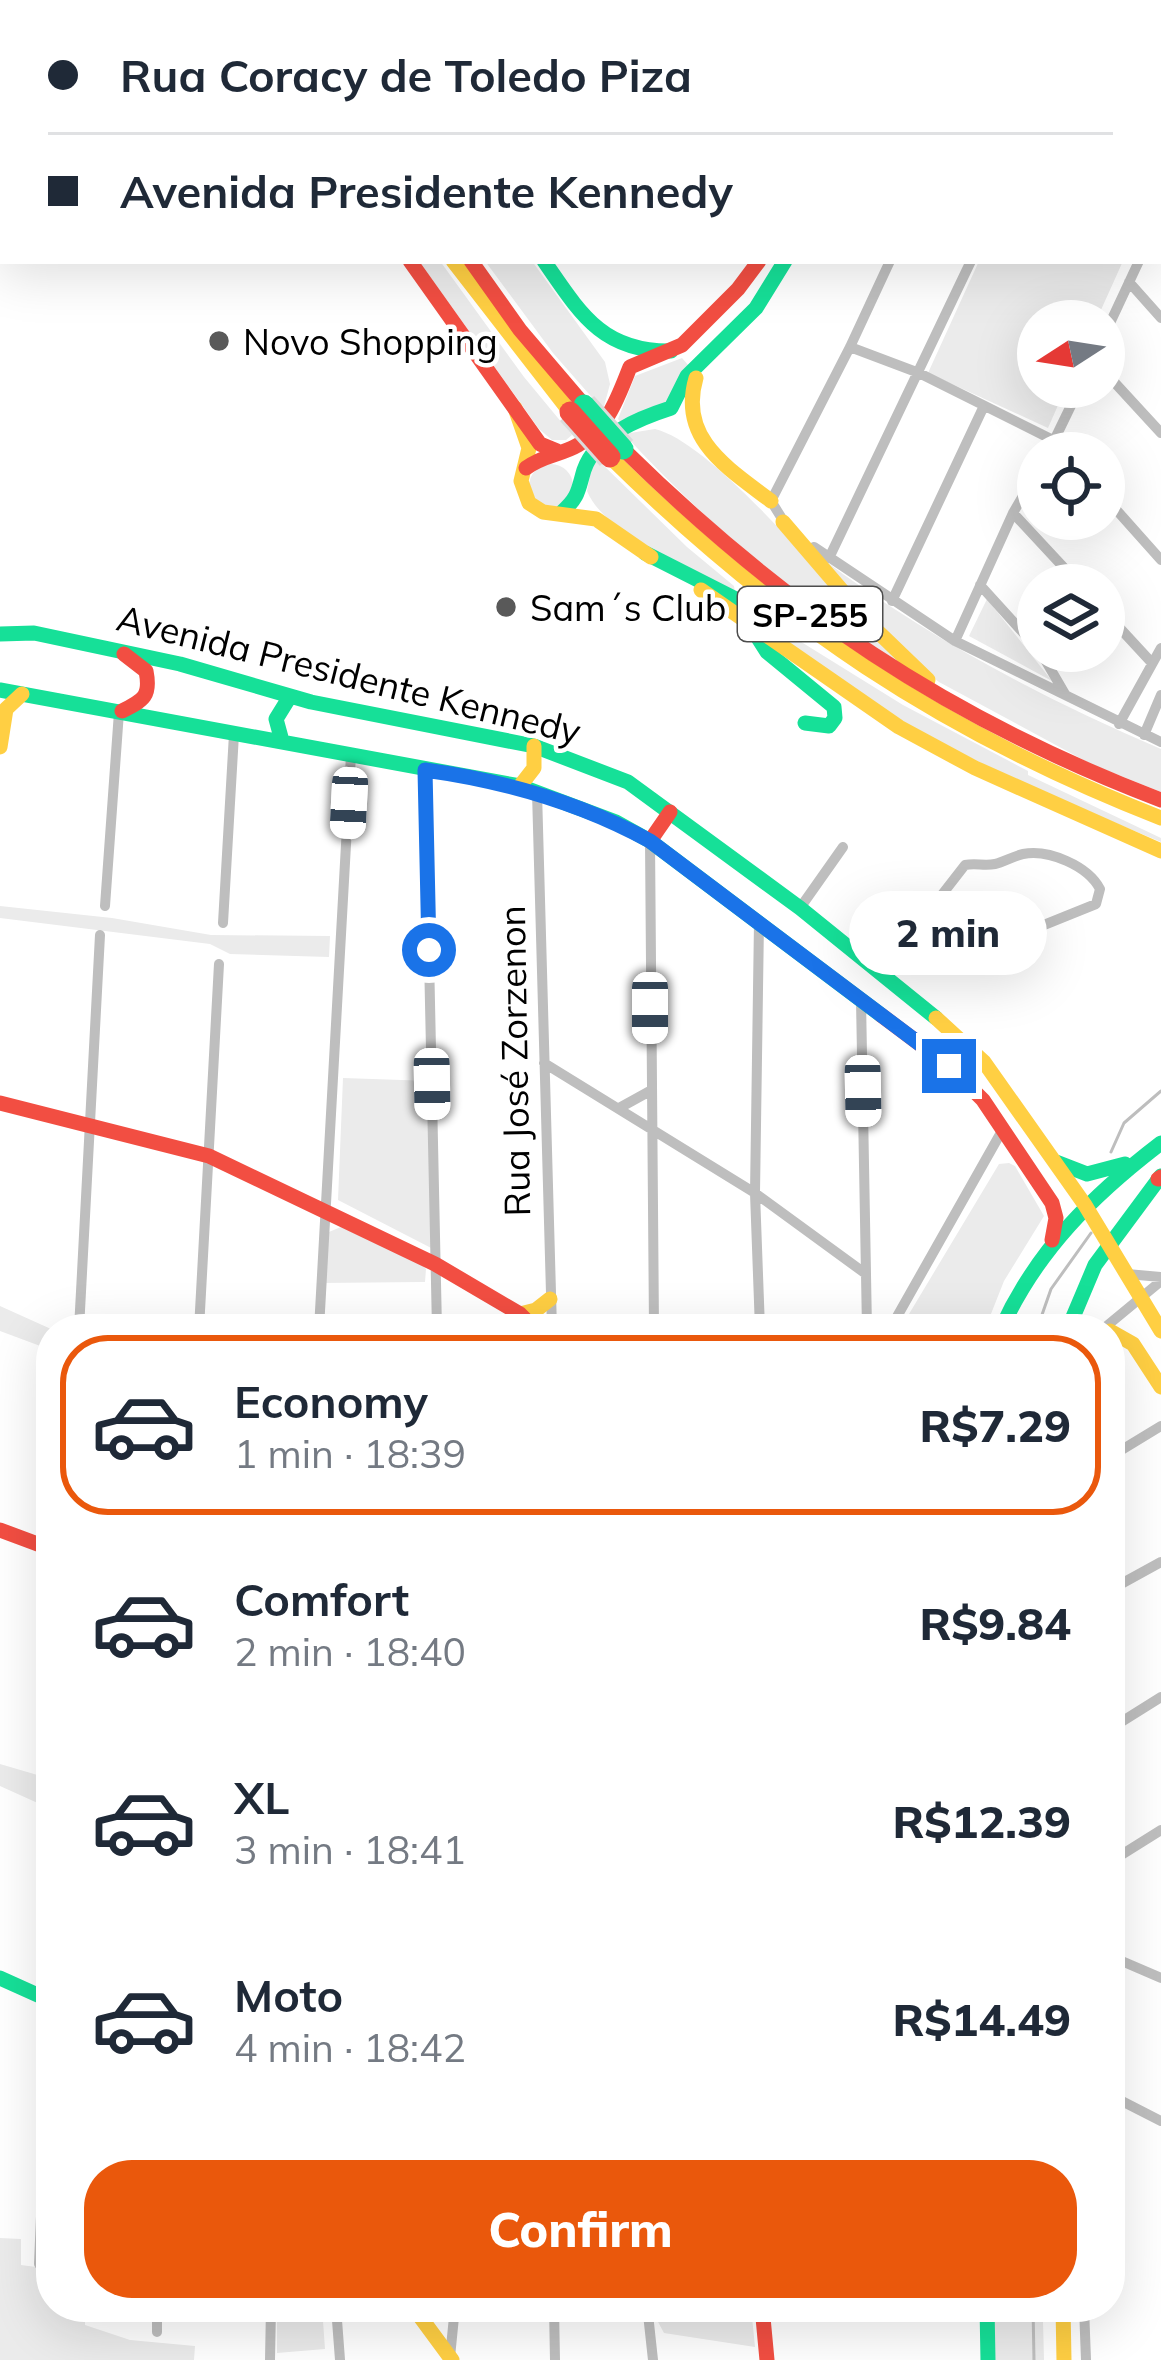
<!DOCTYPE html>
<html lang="en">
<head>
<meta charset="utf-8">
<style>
  :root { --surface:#fff; --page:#f6f6f7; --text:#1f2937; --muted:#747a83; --line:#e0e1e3; --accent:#ea580c }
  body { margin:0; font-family:Mulish,sans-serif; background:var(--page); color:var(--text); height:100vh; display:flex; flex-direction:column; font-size:45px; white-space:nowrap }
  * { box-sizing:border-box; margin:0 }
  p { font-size:39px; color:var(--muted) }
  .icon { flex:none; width:66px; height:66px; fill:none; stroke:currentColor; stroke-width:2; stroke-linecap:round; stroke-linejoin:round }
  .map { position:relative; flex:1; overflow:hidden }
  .side { position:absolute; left:36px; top:1314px; width:1089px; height:1008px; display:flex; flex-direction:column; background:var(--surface); border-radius:48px; box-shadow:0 12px 48px #0002 }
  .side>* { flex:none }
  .guide { position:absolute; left:0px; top:0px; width:1161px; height:264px; box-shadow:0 12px 48px #0002; display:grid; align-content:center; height:264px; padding:0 48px; background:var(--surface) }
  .needle { width:78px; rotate:258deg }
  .tools { position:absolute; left:1017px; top:300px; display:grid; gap:24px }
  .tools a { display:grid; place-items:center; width:108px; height:108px; border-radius:50%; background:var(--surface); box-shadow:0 12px 48px #0002; font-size:60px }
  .end { position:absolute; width:54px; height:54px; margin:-27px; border:15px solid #1a73e8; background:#fff; box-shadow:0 0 0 6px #fff }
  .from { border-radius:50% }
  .bubble { position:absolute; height:84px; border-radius:42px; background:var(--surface); box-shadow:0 12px 48px #0002; font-size:39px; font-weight:800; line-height:84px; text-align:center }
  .car { position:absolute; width:36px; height:72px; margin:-36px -18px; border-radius:15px; box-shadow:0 0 9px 3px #0007; background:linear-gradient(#fff 24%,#345 0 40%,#fff 0 76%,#345 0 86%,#fff 0) }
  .guide b { display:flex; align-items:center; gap:42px; height:114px; font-size:45px }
  .guide b+b { border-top:3px solid var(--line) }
  .guide i { width:30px; height:30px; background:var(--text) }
  ul { padding:21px 0 0; list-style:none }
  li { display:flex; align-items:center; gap:36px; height:180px; margin:0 24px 18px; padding:0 24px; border:6px solid transparent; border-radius:48px }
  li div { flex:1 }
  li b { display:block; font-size:45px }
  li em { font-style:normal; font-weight:800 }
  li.selected { border-color:var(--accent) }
  li>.icon { width:108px; height:108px; stroke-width:1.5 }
  .action { display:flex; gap:24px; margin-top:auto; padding:24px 48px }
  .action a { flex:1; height:138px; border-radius:48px; background:var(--accent); color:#fff; font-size:48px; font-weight:800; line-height:138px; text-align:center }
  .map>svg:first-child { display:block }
</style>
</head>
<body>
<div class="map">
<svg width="1161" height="2360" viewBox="0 0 1161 2360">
  <rect width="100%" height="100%" fill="#fff"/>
  <path fill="#ebebeb" d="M419,261H440L524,377L572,435L566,440H552L539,429Z
    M485,261H532L605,362L610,384L603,410L553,353Z
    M979,261H1123L1096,321H1038V387H1066L1048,428L928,373Z
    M682,358L689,366L669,402L622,424L618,419L635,376Z
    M655,429C718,444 850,610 900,664C798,601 705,522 624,434Z
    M594,456L687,547L734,586L735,592C693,570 606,536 587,491Z
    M529 486a22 22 0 1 1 44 0a22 22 0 1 1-44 0Z
    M820,557C923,635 1042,698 1161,749V792L1091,764L939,682L921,668Z
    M704,586L769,622L903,705L1028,771V775L1161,838V842L1020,783L916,730Z
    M987,599L1052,681L969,636Z
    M0,906L112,918L211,935L330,936L329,957L230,954L210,944L0,918Z
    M343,1078L431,1081L437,1251L338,1200Z
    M1009,1163L1015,1166L1044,1216L1004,1281L985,1329H900L999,1164Z
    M341,1227L421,1264L426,1269L425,1282L321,1283L324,1234Z
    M0,1306L51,1329V1350L0,1331Z
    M0,1764L51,1779V1809L0,1786Z
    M0,2238L21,2239V2265L51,2269V2307H85V2325L130,2340L195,2346L194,2360H0Z
    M277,2307H322L325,2349L277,2353Z
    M650,2307H751L755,2347L664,2333Z
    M992,2318L1043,2321L1044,2360H993Z"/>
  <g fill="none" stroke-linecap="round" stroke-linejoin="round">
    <path stroke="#bebebe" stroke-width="3" d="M1111,1152L1124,1123L1161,1091
      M1037,1329L1051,1289L1091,1233
      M1033,2307L1034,2360"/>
    <path stroke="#bebebe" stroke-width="10" d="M367,0L369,3
      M1008,3L1009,0
      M1091,3L1093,0
      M1158,48L1161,41
      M1158,202L1161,204
      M1158,221L1161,214
      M1129,282L1161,318
      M1104,336L1139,261
      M850,347L919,373L1055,441L1066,453
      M1104,371L1161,433
      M1048,453L1080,387
      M1104,496L1161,560
      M1013,513L1080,585
      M786,525L771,501L850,347L890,261
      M814,547L955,641L1161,742
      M829,558L971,261
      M980,585L1038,649
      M892,601L983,408
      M1104,611L1152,663
      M955,641L1013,513L1038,470
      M1040,651L1065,694
      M1119,724L1161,648
      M1144,735L1161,695
      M425,770L437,1329
      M537,792L552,1329
      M650,841L654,1329
      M105,906L119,712
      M800,908L843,847
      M759,922L755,1193L760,1329
      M223,923L234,734
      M881,973L965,865C975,863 985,866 995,864C1004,862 1013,856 1023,854C1049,849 1088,866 1100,889L1096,904L1029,931L1006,955
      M861,1000L867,1329
      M544,1063L755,1193L866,1274
      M621,1107L650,1091
      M1127,1274L1161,1277
      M79,1329L100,935
      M199,1329L219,964
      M319,1329L351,755
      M890,1329L1003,1129
      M1103,1329L1161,1281
      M1110,1457L1161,1426
      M1110,1590L1161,1562
      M1110,1729L1161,1697
      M1110,1862L1161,1830
      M1110,1956L1161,1978
      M1110,2095L1161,2121
      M39,2264L51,1979
      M336,2307L340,2360
      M554,2307L555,2360
      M1084,2307L1086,2360
      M648,2314L653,2360
      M157,2332V2307
      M450,2357L455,2307
      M270,2360L271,2307"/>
    <path stroke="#16e098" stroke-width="15" d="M232,0L233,3
      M902,3L904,0
      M544,261C580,313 602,352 671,351
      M562,512C579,497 578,490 584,470C596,435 640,418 671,408L687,376L756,308L785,261
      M645,553L767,615
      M753,630L767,652L834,707L835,718L829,726L805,723
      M0,634L34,633L180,664L311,702L534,746L628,782L800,908L936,1018
      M0,690L520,786L616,822L650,841L881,1015
      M282,741L276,719L289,698
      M1056,1162L1087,1174L1125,1164
      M1001,1329C1037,1250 1093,1195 1161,1143
      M1068,1329L1095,1265L1161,1176
      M0,1978L51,2001
      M987,2307L988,2360"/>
    <path stroke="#ffcf43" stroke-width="15" d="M453,261L570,412
      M696,378C678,439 728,468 771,501
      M515,408L529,448L521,481L529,503L543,512L596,519L651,557
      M610,457C778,622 941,732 1161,818
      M783,522L874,628L928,680
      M701,590L899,727L975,768L1161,851
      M0,747L6,709L22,694
      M520,786L534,768V746
      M936,1018L984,1062L1085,1205L1161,1331
      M520,1314L536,1310L550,1299
      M1110,1331L1133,1344L1161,1387
      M413,2307L452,2360
      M1063,2307L1064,2360"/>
    <path stroke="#f24e42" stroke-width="15" d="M256,0L257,3
      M279,0L281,3
      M308,0L310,3
      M877,3L879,0
      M410,261L540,444L557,451
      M471,261L520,330L584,405
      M623,449C787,610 946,718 1161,800
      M526,468C543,455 561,455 578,445C608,428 618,397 630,367L682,345L738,289L759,261
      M122,711C144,700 151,696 146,671L124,654
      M650,841L670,812
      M881,1015L949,1066L983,1100L1052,1203L1056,1218L1052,1240
      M0,1103L209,1156L435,1264L520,1314L535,1329
      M1158,1179L1161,1177
      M0,1530L51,1549
      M762,2307L767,2360"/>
    <defs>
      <path id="fast-bridge" d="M584,405L623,449"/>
      <path id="jam-bridge" d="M570,412L610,457"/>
    </defs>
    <use href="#fast-bridge" stroke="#dbdbdb" stroke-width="27" stroke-linecap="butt"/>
    <use href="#jam-bridge" stroke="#dbdbdb" stroke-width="27" stroke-linecap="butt"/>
    <use href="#fast-bridge" stroke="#16e098" stroke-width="21"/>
    <use href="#jam-bridge" stroke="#f24e42" stroke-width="21"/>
  </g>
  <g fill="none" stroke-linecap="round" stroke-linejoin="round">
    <path stroke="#1a73e8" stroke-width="15" d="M429,950L425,770C505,781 579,802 650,841L949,1066"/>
  </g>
  <g fill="#595959" stroke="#fff" stroke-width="4.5">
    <circle cx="219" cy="341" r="12"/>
    <circle cx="506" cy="607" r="12"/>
  </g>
  <g text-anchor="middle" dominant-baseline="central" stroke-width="9" stroke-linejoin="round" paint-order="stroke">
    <rect fill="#fff" stroke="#4c4c4c" stroke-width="3" x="738" y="587" width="144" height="54" rx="9"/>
    <g font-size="33" font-weight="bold" fill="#000">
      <text x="810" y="614">SP-255</text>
    </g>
    <g font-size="36" fill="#000" stroke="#fff" text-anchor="start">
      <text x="243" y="341">Novo Shopping</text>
      <text x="530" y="607">Sam´s Club</text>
    </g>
    <g font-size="36" fill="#000" stroke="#fff">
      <text transform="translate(349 674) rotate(14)">Avenida Presidente Kennedy</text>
      <text transform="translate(514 1061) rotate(-91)">Rua José Zorzenon</text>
    </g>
  </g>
</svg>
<div class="tools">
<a><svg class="needle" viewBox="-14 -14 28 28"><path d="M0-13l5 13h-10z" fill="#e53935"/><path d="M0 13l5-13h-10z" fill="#747a83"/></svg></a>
<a><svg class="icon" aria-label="locate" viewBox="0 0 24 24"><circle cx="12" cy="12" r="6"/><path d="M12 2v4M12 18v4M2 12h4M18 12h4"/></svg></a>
<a><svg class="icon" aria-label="layers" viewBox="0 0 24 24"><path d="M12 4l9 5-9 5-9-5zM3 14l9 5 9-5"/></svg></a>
</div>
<i class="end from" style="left:429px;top:950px"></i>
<i class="end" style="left:949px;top:1066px"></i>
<div class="bubble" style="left:849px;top:891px;width:198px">2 min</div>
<i class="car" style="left:349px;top:803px;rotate:183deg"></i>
<i class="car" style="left:650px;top:1008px;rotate:180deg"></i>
<i class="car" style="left:432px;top:1084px;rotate:179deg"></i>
<i class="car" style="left:863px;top:1091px;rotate:179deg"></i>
<div class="guide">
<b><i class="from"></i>Rua Coracy de Toledo Piza</b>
<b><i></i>Avenida Presidente Kennedy</b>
</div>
<section class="side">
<ul>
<li class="selected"><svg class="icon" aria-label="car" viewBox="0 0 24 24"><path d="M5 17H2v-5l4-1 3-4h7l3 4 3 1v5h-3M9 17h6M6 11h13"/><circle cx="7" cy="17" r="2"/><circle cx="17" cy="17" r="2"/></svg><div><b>Economy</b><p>1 min · 18:39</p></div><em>R$7.29</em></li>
<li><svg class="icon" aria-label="car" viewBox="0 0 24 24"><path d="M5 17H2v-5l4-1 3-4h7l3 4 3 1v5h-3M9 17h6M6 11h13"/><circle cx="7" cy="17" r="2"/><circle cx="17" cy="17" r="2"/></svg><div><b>Comfort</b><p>2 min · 18:40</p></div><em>R$9.84</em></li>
<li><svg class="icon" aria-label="car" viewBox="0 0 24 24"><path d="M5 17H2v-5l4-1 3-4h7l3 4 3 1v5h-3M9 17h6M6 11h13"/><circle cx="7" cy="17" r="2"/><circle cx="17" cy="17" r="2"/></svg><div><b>XL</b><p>3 min · 18:41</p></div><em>R$12.39</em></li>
<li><svg class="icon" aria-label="car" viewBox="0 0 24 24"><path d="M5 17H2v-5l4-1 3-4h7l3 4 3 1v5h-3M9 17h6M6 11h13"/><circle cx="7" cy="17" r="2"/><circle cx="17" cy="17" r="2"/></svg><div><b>Moto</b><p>4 min · 18:42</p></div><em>R$14.49</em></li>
</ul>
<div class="action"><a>Confirm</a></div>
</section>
</div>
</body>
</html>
